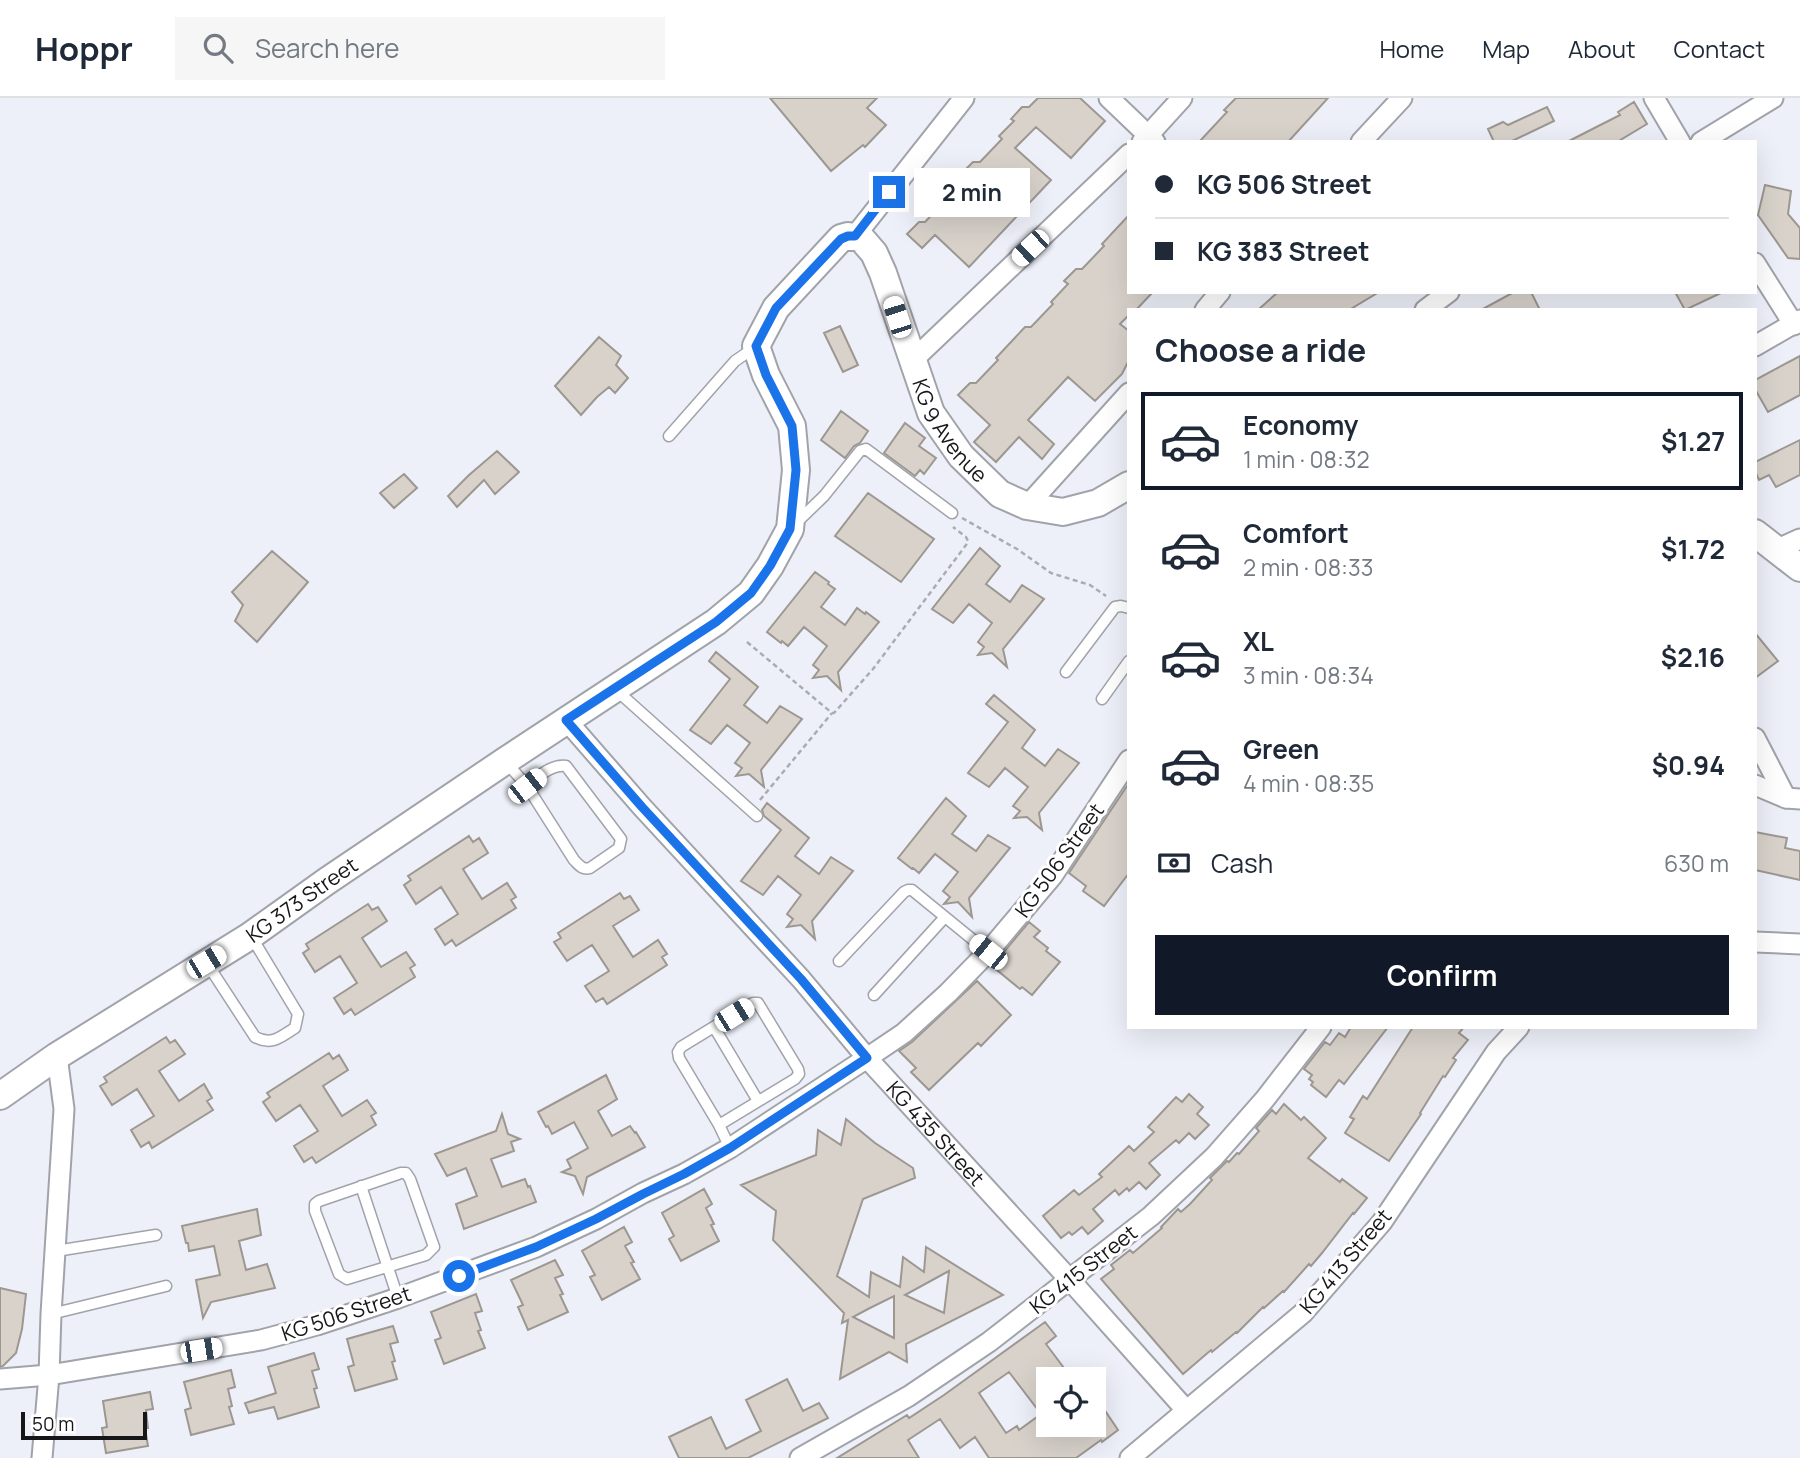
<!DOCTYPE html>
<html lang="en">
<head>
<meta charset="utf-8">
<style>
  :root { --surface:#fff; --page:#f6f6f7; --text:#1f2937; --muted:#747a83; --line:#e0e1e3; --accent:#111827 }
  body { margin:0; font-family:Manrope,sans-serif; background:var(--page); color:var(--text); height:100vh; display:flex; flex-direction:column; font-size:26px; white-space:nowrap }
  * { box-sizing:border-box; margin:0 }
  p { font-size:23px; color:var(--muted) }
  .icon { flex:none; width:38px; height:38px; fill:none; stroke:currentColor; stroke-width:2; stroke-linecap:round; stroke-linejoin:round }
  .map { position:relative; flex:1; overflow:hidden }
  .sheet { position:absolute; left:1127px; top:210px; width:630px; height:721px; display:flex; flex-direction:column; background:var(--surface); border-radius:0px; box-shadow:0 7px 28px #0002 }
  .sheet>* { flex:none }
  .banner { position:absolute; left:1127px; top:42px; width:630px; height:154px; border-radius:0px; box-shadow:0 7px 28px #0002; display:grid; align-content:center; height:154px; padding:0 28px; background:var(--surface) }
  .tools { position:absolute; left:1036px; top:1269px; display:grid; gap:14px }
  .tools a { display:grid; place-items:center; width:70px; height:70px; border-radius:0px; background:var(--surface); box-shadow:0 7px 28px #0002; font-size:35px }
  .scale { position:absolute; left:21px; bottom:18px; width:126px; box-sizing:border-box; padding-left:7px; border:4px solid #161619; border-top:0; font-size:19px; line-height:24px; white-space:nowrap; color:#161619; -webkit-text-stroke:5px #fff; paint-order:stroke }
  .end { position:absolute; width:32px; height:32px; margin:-16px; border:9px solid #1a73e8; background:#fff; box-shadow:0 0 0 4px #fff }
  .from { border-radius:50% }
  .bubble { position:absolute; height:49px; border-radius:0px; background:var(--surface); box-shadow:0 7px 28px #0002; font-size:23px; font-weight:700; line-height:49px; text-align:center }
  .car { position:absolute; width:21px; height:42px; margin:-21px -10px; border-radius:9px; box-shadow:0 0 5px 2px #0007; background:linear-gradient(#fff 24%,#345 0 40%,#fff 0 76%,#345 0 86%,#fff 0) }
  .banner b { display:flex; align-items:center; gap:24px; height:66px; font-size:26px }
  .banner b+b { border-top:2px solid var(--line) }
  .banner i { width:18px; height:18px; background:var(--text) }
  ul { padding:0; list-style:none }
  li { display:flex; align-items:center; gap:21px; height:98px; margin:0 14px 10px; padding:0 14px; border:4px solid transparent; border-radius:0px }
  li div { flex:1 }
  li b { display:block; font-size:26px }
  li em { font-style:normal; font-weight:700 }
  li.selected { border-color:var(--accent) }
  li>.icon { width:63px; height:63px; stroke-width:1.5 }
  h2 { padding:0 28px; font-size:32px; line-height:84px }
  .pay { display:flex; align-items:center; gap:18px; height:77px; padding:0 28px; font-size:26px }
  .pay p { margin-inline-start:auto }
  .primary-button { display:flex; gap:14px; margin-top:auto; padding:14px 28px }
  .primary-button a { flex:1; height:80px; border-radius:0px; background:var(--accent); color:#fff; font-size:28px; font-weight:700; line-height:80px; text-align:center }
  header { display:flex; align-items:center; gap:42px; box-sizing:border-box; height:98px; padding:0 35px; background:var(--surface); border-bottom:2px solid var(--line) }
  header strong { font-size:33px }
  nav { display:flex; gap:38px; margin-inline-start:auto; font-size:24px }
  .search { width:490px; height:63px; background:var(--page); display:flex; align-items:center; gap:18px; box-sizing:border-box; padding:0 24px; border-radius:0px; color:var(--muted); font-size:26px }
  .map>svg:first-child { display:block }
</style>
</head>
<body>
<header>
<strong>Hoppr</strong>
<div class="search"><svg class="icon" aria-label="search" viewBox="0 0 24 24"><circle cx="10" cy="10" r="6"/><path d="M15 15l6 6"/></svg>Search here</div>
<nav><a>Home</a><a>Map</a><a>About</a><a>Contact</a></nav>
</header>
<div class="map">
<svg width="1800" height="1360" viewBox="0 0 1800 1360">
  <rect width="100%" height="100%" fill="#eef0f9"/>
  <path fill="#d8d2cb" stroke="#9d9791" stroke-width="2" fill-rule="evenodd" d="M770,0H877L867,10L886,27L865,49L863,47L831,73Z
    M1038,0H1080L1105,23L1071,60L1036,29L1015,50L1051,82L969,169L935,137L922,150L907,136L919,124H925L947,101L945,99L965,78L962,75L973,64H980L1002,41L999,38L1014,23L1011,21L1022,9H1029Z
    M1236,0H1328L1288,44H1199L1227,14L1224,12Z
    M1634,4L1647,26L1617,44H1567L1620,17L1618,14Z
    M1547,9L1554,23L1510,44H1494L1488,31L1503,24L1508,27Z
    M1765,87L1791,93L1788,116L1800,130V161L1788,160L1758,117Z
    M1129,117V194H1153L1136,212H1129V217L1120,226L1129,233V262L1122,276L1095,303L1068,279L1028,322L1054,346L1042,361L1019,339L996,364L974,344L990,327L958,297L970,285H976L998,262L996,260L1025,229H1031L1053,206L1051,204L1068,186L1064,183L1076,171H1082L1104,148L1102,146Z
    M1278,194H1379L1349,212H1258Z
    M1514,194H1531L1540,212H1481Z
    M1675,194H1723L1685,212Z
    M840,228L858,267L843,274L824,235Z
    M599,239L621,258L616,267L628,280L615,295L609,289L597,299L581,317L555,288Z
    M1800,258V297L1768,314L1755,291V282Z
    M841,313L868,333L860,345L854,348L845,360L821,342Z
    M905,325L925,340L919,348L936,360L924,376L920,372L915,378L884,355Z
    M1800,342V377L1776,389L1769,377L1759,382L1755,373V364Z
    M497,353L519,374L495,396L484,382L457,409L448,398L469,377Z
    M404,376L417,390L394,410L380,395Z
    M868,395L934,441L901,484L835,438Z
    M980,450L1000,468L986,486L1010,504L1022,487L1044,501L1003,551L1007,569L992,555L978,557L984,549L978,544L992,525L969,506L953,525L932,511Z
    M272,453L308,484L257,544L235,523L243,507L232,494Z
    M815,474L829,484L828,486L835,491L821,509L845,527L857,510L865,516L866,514L879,524L838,574L841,592L827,578L813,580L819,572L813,567L827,548L804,529L788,548L782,543L781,545L767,534Z
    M1755,535L1778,563L1755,580Z
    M716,554L758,589L744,607L767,625L780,608L802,621L761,672L764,689L749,676L736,678L742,670L735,665L750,645L727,627L711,646L690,632L730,581L709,563Z
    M994,597L1035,632L1022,650L1045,668L1058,651L1079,665L1039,715L1042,732L1027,719L1014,720L1020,713L1013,708L1028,689L1005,670L989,689L968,675L1008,624L986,606Z
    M1129,685V775L1104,808L1083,793L1086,788L1069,775Z
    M946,700L966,718L952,736L976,753L988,737L1010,750L969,800L972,819L958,804L944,806L950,799L943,793L958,774L935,756L919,775L913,770L912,771L898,760Z
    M767,705L809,740L795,758L819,776L831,759L853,773L812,823L815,841L801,827L787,829L793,821L787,816L801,797L778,778L763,797L741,783L781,732L764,718L762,712Z
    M1755,734L1787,740L1785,750L1800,753V782L1755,772Z
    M469,738L473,744L479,740L488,755L463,771L482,801L507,785L516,799L511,802L516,810L456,848L452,842L445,847L435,831L458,816L441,789L416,806L404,787L411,782L408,778Z
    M620,795L624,801L630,798L639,812L613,828L633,859L658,842L667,856L662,859L667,867L607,906L603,900L596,904L585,888L609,873L592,847L567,863L554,844L561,840L558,835Z
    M368,806L372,812L378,809L387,823L362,840L381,869L406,854L415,867L410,870L415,879L355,917L351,911L344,916L334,900L357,885L340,858L315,874L303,855L309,851L306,846Z
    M1029,824L1040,833L1034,839L1048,850L1046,853L1060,864L1032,897L1022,889L1020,891L992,868Z
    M977,883L1011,917L981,948L978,945L929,992L911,974L916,970L899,953L912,944Z
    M1351,929H1388L1344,986L1339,982L1326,999L1311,987L1313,984L1309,981L1312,977L1304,971L1325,944L1330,947L1339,935L1345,939Z
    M1413,929H1464L1459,935L1468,942L1453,960L1456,962L1445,979L1443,978L1420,1015L1421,1016L1389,1063L1345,1035L1354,1021L1350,1019L1363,998L1367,1001Z
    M166,939L170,945L175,942L185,956L159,973L179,1003L204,986L212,1000L207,1003L213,1012L152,1050L149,1044L141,1049L131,1032L154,1018L137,991L112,1007L100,988L107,984L104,979Z
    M329,955L333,961L339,957L348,972L323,988L342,1018L367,1002L376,1015L371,1018L376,1027L316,1065L312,1059L304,1064L294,1048L318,1033L300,1007L276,1023L263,1004L270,999L267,995Z
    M606,977L617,1001L598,1013L612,1038L630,1028L635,1035L636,1034L645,1049L587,1079L583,1096L575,1078L562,1074L571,1070L567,1062L588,1050L574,1024L552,1036L548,1028L546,1029L538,1014Z
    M1189,996L1203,1009L1197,1016L1209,1027L1195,1041L1189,1035L1179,1045L1176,1042L1149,1065L1160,1077L1146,1091L1139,1084L1129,1093L1127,1090L1119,1097L1115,1092L1093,1111L1103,1123L1088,1136L1082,1129L1072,1137L1069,1134L1061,1140L1043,1118L1074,1092L1079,1097L1102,1079L1099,1076L1129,1048L1134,1053L1154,1034L1148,1029L1176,999L1182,1004Z
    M1284,1006L1301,1022L1304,1019L1326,1040L1308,1060L1340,1084L1342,1081L1367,1100L1354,1116L1353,1115L1322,1155L1311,1168L1309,1166L1284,1194L1283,1193L1264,1210L1263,1209L1237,1235L1236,1234L1212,1254L1211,1252L1183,1276L1101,1181L1114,1171L1111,1167L1130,1152L1133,1155L1162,1130L1161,1129L1178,1111L1181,1114L1190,1106L1212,1082L1210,1080L1227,1063L1229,1064L1237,1055L1239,1056L1259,1033L1256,1030L1272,1012L1276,1016Z
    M502,1016L508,1036L520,1041L511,1044L514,1053L491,1061L502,1089L525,1081L528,1089L530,1088L536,1104L464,1131L456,1106L477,1098L466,1070L447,1078L435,1056L496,1033Z
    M846,1021L875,1045L913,1070L915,1080L863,1101L837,1178L869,1199L871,1174L900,1189L903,1159L924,1174L926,1149L1003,1197L906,1246L907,1264L889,1254L840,1281L848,1222L842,1225L844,1215L773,1142L776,1113L741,1087L816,1057L818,1032L841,1047ZM949,1173L944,1215L905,1197L947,1174ZM894,1198V1240L853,1219L868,1211Z
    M704,1091L712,1106L706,1110L714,1126L711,1127L719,1143L681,1163L669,1141L674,1138L662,1115Z
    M257,1111L261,1137L239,1143L246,1172L267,1166L275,1190L211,1204L203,1220L196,1182L220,1177L214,1148L189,1153L188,1145H186L182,1128Z
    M624,1129L632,1144L625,1148L634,1164L631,1165L640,1181L602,1202L590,1179L595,1177L582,1153Z
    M555,1162L563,1177L555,1180L563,1196L560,1197L568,1214L528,1232L518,1209L523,1207L511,1182Z
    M0,1190L26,1196L22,1231L16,1255L3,1268L0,1269Z
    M476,1196L482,1213L475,1215L481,1232L478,1233L485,1250L444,1266L435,1242L441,1240L431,1214Z
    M1045,1224L1056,1238L1046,1246L1067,1274L1057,1281H1048V1326H1094V1296L1118,1332L1102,1344L1101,1342L1076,1360H989L975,1339L960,1350L940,1321L908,1342L919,1360H837L907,1317L909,1320L944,1297ZM1009,1274L1041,1316L1019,1332L1017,1328L1006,1335L979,1295Z
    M393,1228L398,1244L390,1246L395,1263L392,1264L397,1281L355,1293L348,1269L354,1267L347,1241Z
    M314,1255L319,1271L312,1273L317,1290L314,1291L319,1309L278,1321L274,1309L249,1315L245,1305L276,1295L268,1269Z
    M231,1272L235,1289L228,1291L232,1308L229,1309L234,1326L191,1337L185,1312L191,1310L184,1284Z
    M787,1281L803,1313L819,1305L828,1320L748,1360H679L669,1339L711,1319L726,1351L761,1333L746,1302Z
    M150,1294L153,1311L146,1312L148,1330H145L148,1348L106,1355L102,1330L107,1329L103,1303Z"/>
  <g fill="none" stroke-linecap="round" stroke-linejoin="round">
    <defs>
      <path id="service" d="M669,338L735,263L754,250
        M795,426L824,398L860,353L866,351L952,415
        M1066,574L1115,509L1121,508L1129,510
        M615,591L757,718
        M1102,601L1129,563
        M505,663L527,688L574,762C579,767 582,772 590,770L619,750L621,741L566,668C551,666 538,679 527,688
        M839,863L904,794L908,792H912L988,854
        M208,867L255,939C272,948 280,939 295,930L298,916L251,838
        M874,897L945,819
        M714,929L758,1003
        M719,1027L795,981L799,976L798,971L758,905H753L681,949L678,954L679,960L719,1027L730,1050
        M401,1075H406L410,1081L434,1149L426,1157L347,1181L339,1176L315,1113V1106L319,1103Z
        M361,1088L398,1200
        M56,1153L156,1137
        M51,1216L166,1188"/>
      <g id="minor">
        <path d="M1109,0L1155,44"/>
        <path d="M1654,0L1680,44"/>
        <path d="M1142,44L1182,0"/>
        <path d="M1361,44L1402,0"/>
        <path d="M1701,44L1773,0"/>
        <path d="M855,138L964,0"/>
        <path d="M1755,165L1794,227"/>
        <path d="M1205,212L1220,194"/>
        <path d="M1425,212L1449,194"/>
        <path d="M1755,248L1800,222"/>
        <path d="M912,263L1129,56"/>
        <path d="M1027,408L1129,295"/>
        <path d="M1778,451L1800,441"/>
        <path id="s1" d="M567,623L642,709L801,881L867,960L1070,1182L1186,1312"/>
        <path d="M1755,640L1786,700"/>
        <path d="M1755,687L1786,700L1800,701"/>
        <path d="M1755,844L1800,846"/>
        <path d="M0,1281L49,1277L261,1242L317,1227L398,1200L536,1149L596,1121L643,1095L684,1076L730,1050L867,960L904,935L948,895L988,854L1053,777L1129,662"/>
        <path d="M42,1360L49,1277L51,1216L64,1011L57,958"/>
        <path d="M800,1360L909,1298L989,1244L1151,1118L1214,1059L1265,1001L1321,929"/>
        <path d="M1130,1360L1303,1215L1382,1124L1496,954L1519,929"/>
      </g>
      <g id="secondary">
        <path d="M1755,435L1800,470"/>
        <path id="s2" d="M0,998L57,958L250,838L327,783L505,663L716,524L751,495L770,468L790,431L796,372L792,328L766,277L756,248L776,210L841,140L848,138L861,140L874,155L883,175L931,315L961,358L1000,396L1027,408L1063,414L1098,405L1129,387"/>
      </g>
    </defs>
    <use href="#service" stroke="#a1a3ab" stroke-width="13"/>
    <use href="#minor" stroke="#a1a3ab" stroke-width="23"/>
    <use href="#secondary" stroke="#a1a3ab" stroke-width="30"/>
    <path stroke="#aaabb3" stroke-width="2.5" stroke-dasharray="5 3.5" stroke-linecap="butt" d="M962,420L1017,451L1051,475L1090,487L1106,498
      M747,544L832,615H834L873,571L966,447L968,443L966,439L953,429
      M760,702L832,615"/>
    <use href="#service" stroke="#fff" stroke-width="10"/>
    <use href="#minor" stroke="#fff" stroke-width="19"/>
    <use href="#secondary" stroke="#fff" stroke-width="26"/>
  </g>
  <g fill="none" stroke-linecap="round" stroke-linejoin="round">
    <path stroke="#1a73e8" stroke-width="9" d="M459,1178L536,1149L596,1121L643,1096L684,1076L730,1050L867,960L801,881L642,709L566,622L716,524L751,495L770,468L790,431L796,372L792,328L766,277L756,248L776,210L841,141L848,138H855L889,94"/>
  </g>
  <g text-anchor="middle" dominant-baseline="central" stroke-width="6" stroke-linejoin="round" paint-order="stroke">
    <g font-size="21" fill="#161619" stroke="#fff">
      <text stroke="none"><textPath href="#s2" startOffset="1544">KG 9 Avenue</textPath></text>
      <text transform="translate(1059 762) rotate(-54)">KG 506 Street</text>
      <text stroke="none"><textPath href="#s2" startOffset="360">KG 373 Street</textPath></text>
      <text stroke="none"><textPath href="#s1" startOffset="553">KG 435 Street</textPath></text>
      <text transform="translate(1345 1163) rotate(-50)">KG 413 Street</text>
      <text transform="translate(1083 1171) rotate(-38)">KG 415 Street</text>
      <text transform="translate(346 1215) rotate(-18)">KG 506 Street</text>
    </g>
  </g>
</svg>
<div class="tools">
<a><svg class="icon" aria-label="locate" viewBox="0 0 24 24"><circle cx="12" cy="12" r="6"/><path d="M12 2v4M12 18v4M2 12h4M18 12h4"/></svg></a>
</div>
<div class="scale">50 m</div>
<i class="end from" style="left:459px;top:1178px"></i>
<i class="end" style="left:889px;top:94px"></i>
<div class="bubble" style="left:914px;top:70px;width:116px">2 min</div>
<i class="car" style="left:1030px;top:150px;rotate:227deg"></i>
<i class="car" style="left:897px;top:219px;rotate:342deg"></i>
<i class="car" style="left:527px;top:688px;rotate:52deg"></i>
<i class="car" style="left:988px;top:854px;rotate:309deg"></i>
<i class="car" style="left:206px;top:864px;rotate:59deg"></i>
<i class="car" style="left:734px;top:917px;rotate:58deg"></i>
<i class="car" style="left:201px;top:1252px;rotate:81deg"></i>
<div class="banner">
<b><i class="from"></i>KG 506 Street</b>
<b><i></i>KG 383 Street</b>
</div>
<section class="sheet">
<h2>Choose a ride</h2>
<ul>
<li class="selected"><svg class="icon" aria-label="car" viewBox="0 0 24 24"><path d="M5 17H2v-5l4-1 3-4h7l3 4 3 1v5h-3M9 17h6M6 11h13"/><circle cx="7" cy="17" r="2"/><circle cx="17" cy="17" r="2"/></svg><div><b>Economy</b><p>1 min · 08:32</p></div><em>$1.27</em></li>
<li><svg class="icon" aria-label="car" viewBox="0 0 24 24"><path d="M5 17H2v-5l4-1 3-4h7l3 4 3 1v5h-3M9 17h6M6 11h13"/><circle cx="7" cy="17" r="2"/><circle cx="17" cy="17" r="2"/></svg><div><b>Comfort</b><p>2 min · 08:33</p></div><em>$1.72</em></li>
<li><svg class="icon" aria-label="car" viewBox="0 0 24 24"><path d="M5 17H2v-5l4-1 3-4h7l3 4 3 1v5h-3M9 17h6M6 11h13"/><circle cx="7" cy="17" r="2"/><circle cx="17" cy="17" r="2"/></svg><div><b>XL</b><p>3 min · 08:34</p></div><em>$2.16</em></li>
<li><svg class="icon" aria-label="car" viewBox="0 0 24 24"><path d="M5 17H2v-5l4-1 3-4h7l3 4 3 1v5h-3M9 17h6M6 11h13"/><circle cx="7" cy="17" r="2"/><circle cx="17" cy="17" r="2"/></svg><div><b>Green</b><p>4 min · 08:35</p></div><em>$0.94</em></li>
</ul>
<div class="pay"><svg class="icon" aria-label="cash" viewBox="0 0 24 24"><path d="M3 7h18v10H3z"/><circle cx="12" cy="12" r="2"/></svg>Cash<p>630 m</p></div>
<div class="primary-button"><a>Confirm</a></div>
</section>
</div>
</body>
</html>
